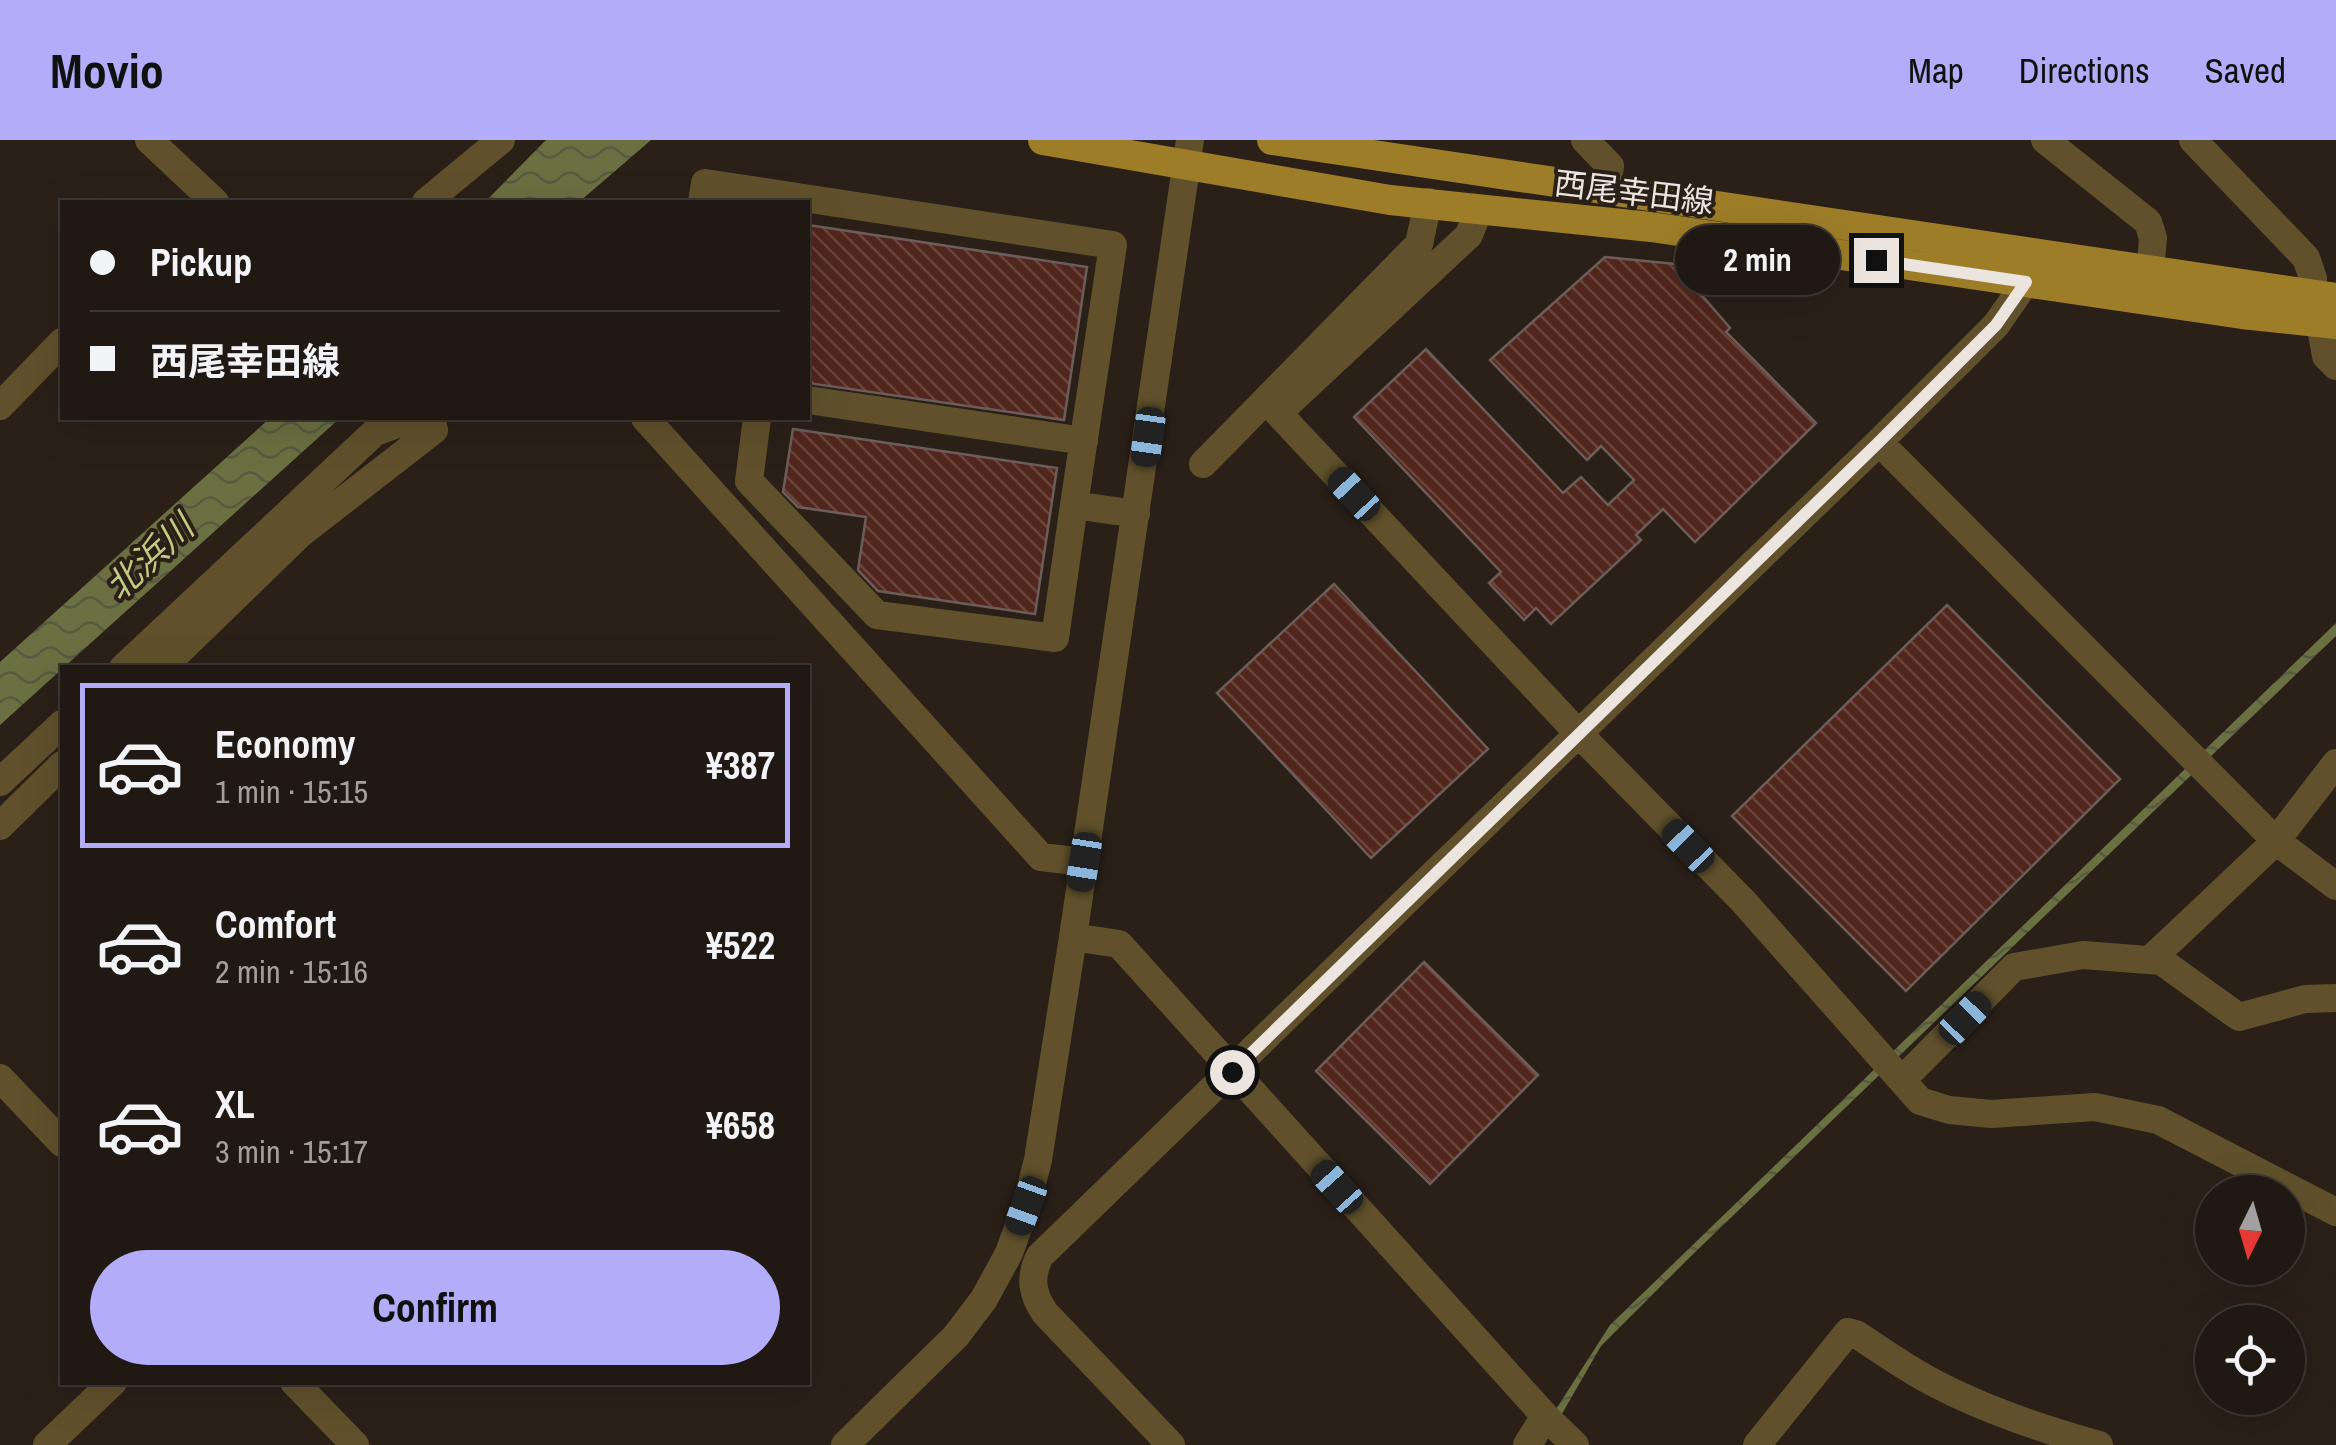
<!DOCTYPE html>
<html lang="en">
<head>
<meta charset="utf-8">
<style>
  :root { --surface:#201812; --page:#28211b; --text:#f1f3f6; --muted:#a2a09f; --line:#3d3732; --accent:#b3adf9 }
  body { margin:0; font-family:"Archivo Narrow","Noto Sans JP",sans-serif; background:var(--page); color:var(--text); height:100vh; display:flex; flex-direction:column; font-size:38px; white-space:nowrap }
  * { box-sizing:border-box; margin:0 }
  p { font-size:32px; color:var(--muted) }
  .icon { flex:none; width:55px; height:55px; fill:none; stroke:currentColor; stroke-width:2; stroke-linecap:round; stroke-linejoin:round }
  .map { position:relative; flex:1; overflow:hidden }
  .drawer { position:absolute; left:60px; top:525px; width:750px; height:720px; display:flex; flex-direction:column; background:var(--surface); border-radius:0px; box-shadow:0 10px 40px #0002,0 0 0 2px var(--line) }
  .drawer>* { flex:none }
  .banner { position:absolute; left:60px; top:60px; width:750px; height:220px; border-radius:0px; box-shadow:0 10px 40px #0002,0 0 0 2px var(--line); display:grid; align-content:center; height:220px; padding:0 30px; background:var(--surface) }
  .needle { width:65px; rotate:185deg }
  .controls { position:absolute; left:2195px; top:1035px; display:grid; gap:20px }
  .controls a { display:grid; place-items:center; width:110px; height:110px; border-radius:50%; background:var(--surface); box-shadow:0 10px 40px #0002,0 0 0 2px var(--line); font-size:50px }
  .end { position:absolute; width:45px; height:45px; margin:-22px; border:12px solid #ebe4df; background:#111; box-shadow:0 0 0 5px #111 }
  .from { border-radius:50% }
  .bubble { position:absolute; height:70px; border-radius:35px; background:var(--surface); box-shadow:0 10px 40px #0002,0 0 0 2px var(--line); font-size:32px; font-weight:800; line-height:70px; text-align:center }
  .car { position:absolute; width:30px; height:60px; margin:-30px -15px; border-radius:12px; box-shadow:0 0 8px 2px #0007; background:linear-gradient(#222 24%,#8ab4d8 0 40%,#222 0 76%,#8ab4d8 0 86%,#222 0) }
  .banner b { display:flex; align-items:center; gap:35px; height:95px; font-size:38px }
  .banner b+b { border-top:2px solid var(--line) }
  .banner i { width:25px; height:25px; background:var(--text) }
  ul { padding:18px 0 0; list-style:none }
  li { display:flex; align-items:center; gap:30px; height:165px; margin:0 20px 15px; padding:0 10px; border:5px solid transparent; border-radius:0px }
  li div { flex:1 }
  li b { display:block; font-size:38px }
  li em { font-style:normal; font-weight:800 }
  li.on { border-color:var(--accent) }
  li>.icon { width:90px; height:90px; stroke-width:1.5 }
  .primary-button { display:flex; gap:20px; margin-top:auto; padding:20px 30px }
  .primary-button a { flex:1; height:115px; border-radius:60px; background:var(--accent); color:#111; font-size:40px; font-weight:800; line-height:115px; text-align:center }
  header { display:flex; align-items:center; gap:60px; box-sizing:border-box; height:140px; padding:0 50px; background:var(--accent); color:#111 }
  header strong { font-size:48px }
  nav { display:flex; gap:55px; margin-inline-start:auto; font-size:35px }
  .map>svg:first-child { display:block }
</style>
</head>
<body>
<header>
<strong>Movio</strong>
<nav><a>Map</a><a>Directions</a><a>Saved</a></nav>
</header>
<div class="map">
<svg width="2336" height="1305" viewBox="0 0 2336 1305">
  <defs>
    <pattern id="water-waves" width="16" height="10" patternUnits="userSpaceOnUse" patternTransform="scale(2.5)"><rect width="16" height="10" fill="#6a7041"/><path d="M0 5q4-4 8 0t8 0" fill="none" stroke="#585a42"/></pattern>
    <pattern id="building-back-hatch" width="6" height="6" patternUnits="userSpaceOnUse" patternTransform="scale(2.5)"><rect width="6" height="6" fill="#51261d"/><path d="M-1 5l2 2M0 0l6 6M5-1l2 2" fill="none" stroke="#6a453d"/></pattern>
  </defs>
  <rect width="100%" height="100%" fill="#2a2018"/>
  <path fill="url(#water-waves)" d="M546,0H651L579,62H485Z
    M270,278H340L0,585V522Z
    M2336,483V496L1690,1117L1601,1206L1544,1305H1533L1610,1185Z"/>
  <path fill="url(#building-back-hatch)" stroke="#6d5d59" stroke-width="2.5" d="M808,85L1087,127L1064,280L808,243Z
    M1605,117L1675,124L1730,188L1726,192L1816,283L1695,402L1663,369L1636,395L1641,400L1551,484L1536,468L1524,480L1489,443L1501,432L1354,277L1426,209L1563,353L1581,337L1608,365L1634,340L1601,306L1587,320L1490,220Z
    M793,289L1057,328L1035,474L878,451L858,430L866,377L798,367L783,352Z
    M1334,444L1488,609L1371,718L1217,553Z
    M1947,465L2120,639L1906,851L1732,676Z
    M1424,822L1538,935L1430,1044L1316,931Z"/>
  <g fill="none" stroke-linecap="round" stroke-linejoin="round">
    <path stroke="#60512c" stroke-width="28" d="M149,0L215,62
      M1585,0L1610,26L1606,51
      M2045,0L2148,82L2153,98L2150,131
      M2193,0L2306,118L2313,138L2311,155
      M426,62L501,0
      M702,62L705,43L1113,105L1074,365L1136,374
      M1479,69L1469,95L1278,273L1580,595L1743,761L1920,961L1949,970L1991,974L2095,967L2158,980L2336,1072
      M2320,182L2326,216L2336,226
      M808,260L1084,301
      M0,266L62,202
      M645,278L1041,717L1084,722
      M757,278L749,341L877,475L1055,498L1074,365
      M1879,302L2276,701L2336,746
      M1203,324L1419,104L1428,62
      M123,528L375,292L414,278
      M162,528L300,394L434,290L431,278
      M0,642L62,584
      M0,686L62,625
      M1073,797L1119,804L1545,1276L1575,1305
      M2150,820L2276,701L2336,623
      M0,938L62,1003
      M1902,940L2014,827L2083,815L2161,821L2239,877L2305,859L2336,858
      M294,1242L355,1305
      M47,1305L113,1242
      M845,1305L956,1196L984,1159L1009,1113L1026,1066L1038,1020L1073,797L1190,0
      M1171,1305L1045,1173C1032,1154 1029,1137 1040,1116L1879,302L1996,185L2026,142
      M1527,1305L1545,1276
      M1757,1305L1848,1192L1856,1194C1882,1211 1908,1230 1936,1244C1988,1271 2043,1289 2099,1305"/>
    <path stroke="#9d7d28" stroke-width="30" d="M1043,0L1390,60L1651,87L2242,174L2336,184
      M1272,0L2336,158"/>
  </g>
  <g fill="none" stroke-linecap="round" stroke-linejoin="round">
    <path stroke="#ebe4df" stroke-width="12" d="M1232,932L1879,302L1996,185L2026,142L1876,120"/>
  </g>
  <g text-anchor="middle" dominant-baseline="central" stroke-width="8" stroke-linejoin="round" paint-order="stroke">
    <g font-size="32" fill="#ebe4df" stroke="#2a2018">
      <text transform="translate(1634 52) rotate(7)">西尾幸田線</text>
    </g>
    <g font-size="35" font-style="italic" fill="#c1cb81" stroke="#2a2018">
      <text transform="translate(149 417) rotate(-43)">北浜川</text>
    </g>
  </g>
</svg>
<div class="controls">
<a><svg class="needle" viewBox="-14 -14 28 28"><path d="M0-13l5 13h-10z" fill="#e53935"/><path d="M0 13l5-13h-10z" fill="#a2a09f"/></svg></a>
<a><svg class="icon" aria-label="locate" viewBox="0 0 24 24"><circle cx="12" cy="12" r="6"/><path d="M12 2v4M12 18v4M2 12h4M18 12h4"/></svg></a>
</div>
<i class="end from" style="left:1232px;top:932px"></i>
<i class="end" style="left:1876px;top:120px"></i>
<div class="bubble" style="left:1675px;top:85px;width:165px">2 min</div>
<i class="car" style="left:1148px;top:297px;rotate:188deg"></i>
<i class="car" style="left:1354px;top:354px;rotate:317deg"></i>
<i class="car" style="left:1688px;top:706px;rotate:316deg"></i>
<i class="car" style="left:1084px;top:722px;rotate:189deg"></i>
<i class="car" style="left:1965px;top:878px;rotate:44deg"></i>
<i class="car" style="left:1337px;top:1047px;rotate:318deg"></i>
<i class="car" style="left:1026px;top:1066px;rotate:200deg"></i>
<div class="banner">
<b><i class="from"></i>Pickup</b>
<b><i></i>西尾幸田線</b>
</div>
<section class="drawer">
<ul>
<li class="on"><svg class="icon" aria-label="car" viewBox="0 0 24 24"><path d="M5 17H2v-5l4-1 3-4h7l3 4 3 1v5h-3M9 17h6M6 11h13"/><circle cx="7" cy="17" r="2"/><circle cx="17" cy="17" r="2"/></svg><div><b>Economy</b><p>1 min · 15:15</p></div><em>¥387</em></li>
<li><svg class="icon" aria-label="car" viewBox="0 0 24 24"><path d="M5 17H2v-5l4-1 3-4h7l3 4 3 1v5h-3M9 17h6M6 11h13"/><circle cx="7" cy="17" r="2"/><circle cx="17" cy="17" r="2"/></svg><div><b>Comfort</b><p>2 min · 15:16</p></div><em>¥522</em></li>
<li><svg class="icon" aria-label="car" viewBox="0 0 24 24"><path d="M5 17H2v-5l4-1 3-4h7l3 4 3 1v5h-3M9 17h6M6 11h13"/><circle cx="7" cy="17" r="2"/><circle cx="17" cy="17" r="2"/></svg><div><b>XL</b><p>3 min · 15:17</p></div><em>¥658</em></li>
</ul>
<div class="primary-button"><a>Confirm</a></div>
</section>
</div>
</body>
</html>
